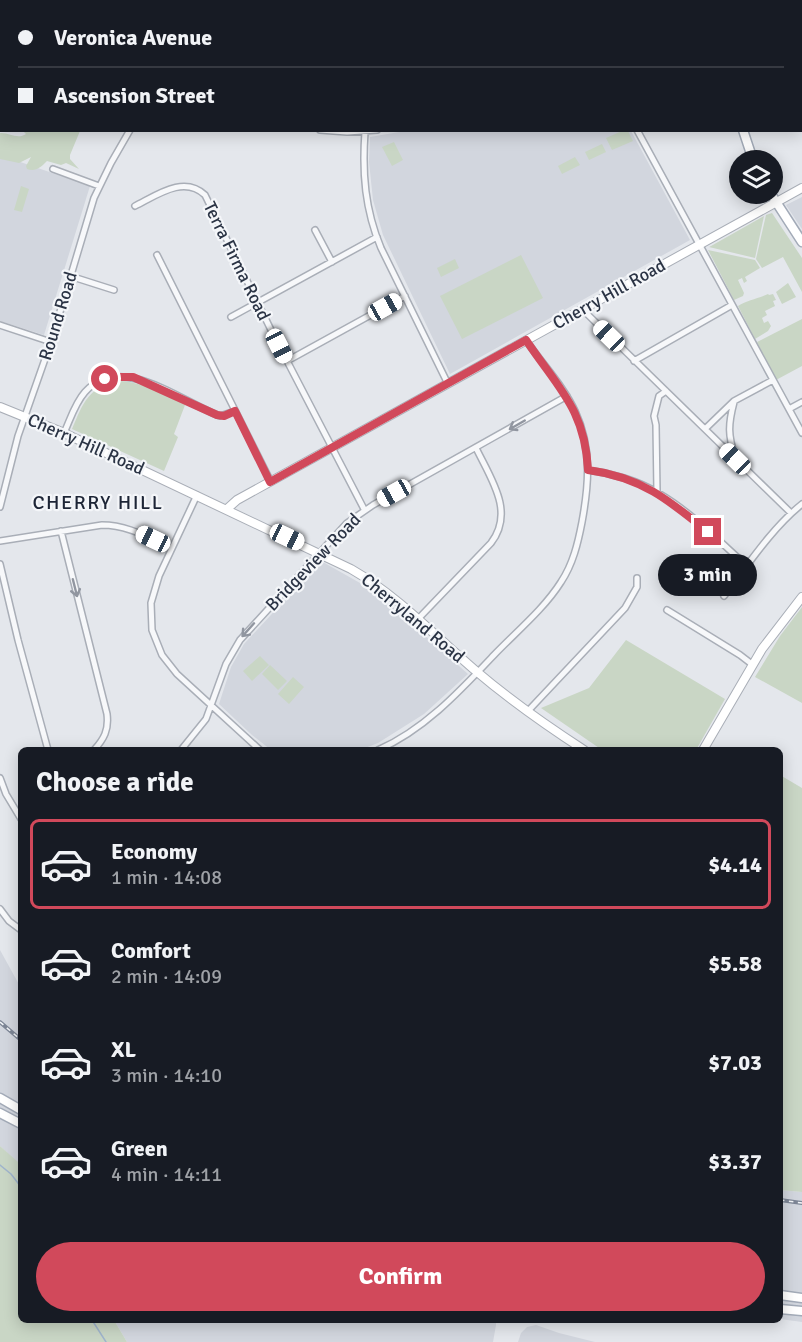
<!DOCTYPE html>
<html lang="en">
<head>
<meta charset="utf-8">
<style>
  :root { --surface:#171b24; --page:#242831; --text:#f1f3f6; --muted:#9ea1a6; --line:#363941; --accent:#d1495b }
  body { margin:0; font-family:Signika,sans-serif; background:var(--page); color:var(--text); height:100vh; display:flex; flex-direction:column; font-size:22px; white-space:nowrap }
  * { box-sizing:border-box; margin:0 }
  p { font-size:20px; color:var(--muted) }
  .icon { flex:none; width:33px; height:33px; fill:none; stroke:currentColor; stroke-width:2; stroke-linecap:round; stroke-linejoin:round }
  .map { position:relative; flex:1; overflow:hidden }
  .side { position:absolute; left:18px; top:747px; width:765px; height:576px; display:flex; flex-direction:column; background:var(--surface); border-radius:9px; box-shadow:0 3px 15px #0003 }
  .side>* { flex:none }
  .guide { position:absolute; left:0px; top:0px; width:802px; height:132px; box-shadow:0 3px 15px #0003; display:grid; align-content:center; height:132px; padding:0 18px; background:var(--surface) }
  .fabs { position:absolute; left:729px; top:150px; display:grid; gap:12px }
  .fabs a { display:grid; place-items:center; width:54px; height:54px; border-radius:50%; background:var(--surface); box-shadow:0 3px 15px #0003; font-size:30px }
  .end { position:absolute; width:27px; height:27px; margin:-14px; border:8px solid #d1495b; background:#fff; box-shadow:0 0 0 3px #fff }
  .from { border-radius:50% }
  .bubble { position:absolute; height:42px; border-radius:21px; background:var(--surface); box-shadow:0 3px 15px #0003; font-size:20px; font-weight:700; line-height:42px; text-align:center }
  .car { position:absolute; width:18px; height:36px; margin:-18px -9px; border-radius:8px; box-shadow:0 0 4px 2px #0007; background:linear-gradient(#fff 24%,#345 0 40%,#fff 0 76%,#345 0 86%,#fff 0) }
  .guide b { display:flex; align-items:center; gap:21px; height:57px; font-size:22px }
  .guide b+b { border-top:2px solid var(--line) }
  .guide i { width:15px; height:15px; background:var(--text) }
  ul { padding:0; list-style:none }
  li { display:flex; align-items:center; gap:18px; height:90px; margin:0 12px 9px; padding:0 6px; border:3px solid transparent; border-radius:9px }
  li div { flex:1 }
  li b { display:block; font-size:22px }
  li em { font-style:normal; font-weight:700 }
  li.active { border-color:var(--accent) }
  li>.icon { width:54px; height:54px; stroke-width:1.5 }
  h2 { padding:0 18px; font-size:27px; line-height:72px }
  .button { display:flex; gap:12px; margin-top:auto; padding:12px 18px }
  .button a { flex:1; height:69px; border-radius:36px; background:var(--accent); color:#fff; font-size:24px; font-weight:700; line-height:69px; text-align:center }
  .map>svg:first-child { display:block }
</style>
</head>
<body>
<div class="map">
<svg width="802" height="1342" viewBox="0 0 802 1342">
  <rect width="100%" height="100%" fill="#e4e7ec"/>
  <path fill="#d2d6de" d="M411,130L631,131L690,240L450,374L383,235L373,200L369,162L370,137Z
    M0,155L90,186L44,335L0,321Z
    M802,197V229L786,205Z
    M321,561L376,592L468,674L424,714L378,743L360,750H271L252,735L219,704L231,667L244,644Z
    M0,950L21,988V1169L17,1162L0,1146Z
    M780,1190L802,1192V1322L780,1319Z
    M114,1320H496V1325L493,1342H127Z
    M536,1325L559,1333L595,1342H518L521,1333L527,1327Z"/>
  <path fill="#c9d6c5" d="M0,0H280L286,1L2,2L0,116Z
    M324,0H747L331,2Z
    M23,131H80L70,155V159L79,169L66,163L61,165L47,161C41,167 36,172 27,169L26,166L31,157L19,163L0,159V133C9,132 17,140 26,134Z
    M622,131H628L633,141L612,150L606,138Z
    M394,142L403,160L392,166L382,147Z
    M602,144L606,152L589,160L585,152Z
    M575,157L580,165L562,174L558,166Z
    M21,186L29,189L22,212L14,210Z
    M772,213L802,258V292L783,257L762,268L756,259L766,215Z
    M764,216L755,258L709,247L711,246Z
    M708,250L755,260L760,268L745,277L747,281L744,283L742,278L738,280L744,293L743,296L734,300Z
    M521,255L543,298L462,339L440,296Z
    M455,259L459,268L441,277L437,268Z
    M788,283L796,297L782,304L776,292Z
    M768,294L769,295L773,294L776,300L773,301L775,306L765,311L767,315L762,318L764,323L768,321L771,326L768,331L755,339L738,306C747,300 758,299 768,294Z
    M802,319V366L776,380L757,342Z
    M119,381C144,382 164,394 185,405L174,434L178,437L164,471L72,429C83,403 89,386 119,381Z
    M802,607V703L755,677L780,636Z
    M626,640L725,699L696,750H602L541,708L589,688Z
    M260,656L269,665L252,681L243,671Z
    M270,665L287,681L278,690L262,674Z
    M293,677L304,687L289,704L278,694Z
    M780,775L802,788V1192L780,1190Z
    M0,1146L18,1162L21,1169V1320H114L127,1342H0Z"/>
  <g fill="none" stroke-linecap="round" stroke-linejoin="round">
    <path stroke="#9fb4cc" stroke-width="1.5" d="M0,1165L11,1174L21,1187
      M92,1320L106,1342"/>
    <defs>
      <path id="street" d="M320,130L347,132L377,130
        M637,130L802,433
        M365,132C362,173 365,210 381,248L448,384
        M53,169L99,186
        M135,206C157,195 184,175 205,195L272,332L364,509
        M315,230L332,262
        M157,255L271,482
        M70,276L114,290
        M582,309L791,513
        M231,317L377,237
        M0,325L51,342
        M287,361L405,296
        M634,361L732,305
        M734,402C728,425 728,435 735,457
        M789,409L802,402
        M705,429L734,401L773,380
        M64,433C70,420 75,403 85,392C121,352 182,402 220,416L235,411
        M588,470C611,473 639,481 658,493C691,512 719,541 747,566
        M657,492L656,425L654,416L659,396L666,391
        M197,495L159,576L151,603L152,630L162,655L177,674L260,750
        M0,507L18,436L51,342L94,198L111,163L130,130
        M61,531L107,714C109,730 104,739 94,750
        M0,541L102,525C128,525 149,538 172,548
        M0,564L18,640L48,750
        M724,596C748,565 771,529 802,504
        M667,610L740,655L753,665
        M418,619L491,543C515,512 491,479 476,448
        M528,711L625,608L637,587V578
        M181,750L206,719L226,664L240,640L347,523L373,505L567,396
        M378,750C424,730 460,691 494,655C516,632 544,609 561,582C573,564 578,543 582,522C589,484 592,448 575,411C563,385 542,364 526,340
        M0,778L6,794L21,819
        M0,909L9,921L21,930"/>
      <path id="secondary" d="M310,0L317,2
        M801,96L802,95
        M0,407L64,433L351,569C398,596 435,636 476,671C510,700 547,726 584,750
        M227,509L237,500L802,188
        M703,750L762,649L802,597"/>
      <path id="primary" d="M778,0V2
        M752,2L753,0
        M801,77L802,79
        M743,130L753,160
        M771,194L802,242
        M0,1098L21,1110
        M0,1113L21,1124
        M780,1295L802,1298
        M780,1309L802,1311"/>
    </defs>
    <use href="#street" stroke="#a9aeb7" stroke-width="8"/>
    <use href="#secondary" stroke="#a9aeb7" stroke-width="10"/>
    <use href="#primary" stroke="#a3abb8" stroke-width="11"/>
    <use href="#street" stroke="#f7f8fa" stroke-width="5"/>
    <use href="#secondary" stroke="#fff" stroke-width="8"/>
    <use href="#primary" stroke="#fff" stroke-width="8"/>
    <defs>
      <path id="rail" d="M0,1022L21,1040
        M780,1200L802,1203"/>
    </defs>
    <use href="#rail" stroke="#7d8696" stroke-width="4"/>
    <use href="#rail" stroke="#f4f6f9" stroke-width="1.5" stroke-dasharray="4.5" stroke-linecap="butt"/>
  </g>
  <defs><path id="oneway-shaft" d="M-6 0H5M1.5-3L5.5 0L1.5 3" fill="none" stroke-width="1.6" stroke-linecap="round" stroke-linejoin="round" transform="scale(1.5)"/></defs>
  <g stroke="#9196a0">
    <use href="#oneway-shaft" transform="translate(517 425) rotate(150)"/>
    <use href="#oneway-shaft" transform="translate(75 588) rotate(76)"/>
    <use href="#oneway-shaft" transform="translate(248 630) rotate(132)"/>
  </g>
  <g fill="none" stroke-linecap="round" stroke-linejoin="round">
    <path stroke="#d1495b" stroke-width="8" d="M105,379L119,377H133L217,415L224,416L235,411L270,482L526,340C558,388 585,409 588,470C641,477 669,500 708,532"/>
  </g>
  <g text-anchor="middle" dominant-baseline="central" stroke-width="4.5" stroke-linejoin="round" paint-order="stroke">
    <g font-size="18" fill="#2b3445" stroke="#f4f6f9">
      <text transform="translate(237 261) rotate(64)">Terra Firma Road</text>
      <text transform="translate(609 294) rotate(-29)">Cherry Hill Road</text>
      <text transform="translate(58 316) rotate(-73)">Round Road</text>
      <text transform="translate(86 444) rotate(24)">Cherry Hill Road</text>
      <text transform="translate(313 562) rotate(-46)">Bridgeview Road</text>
      <text transform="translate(413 618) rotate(40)">Cherryland Road</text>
    </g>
    <g font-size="20" letter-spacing="1.5" fill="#1d2536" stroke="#f4f6f9">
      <text x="98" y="502">CHERRY HILL</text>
    </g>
  </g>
</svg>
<div class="fabs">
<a><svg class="icon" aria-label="layers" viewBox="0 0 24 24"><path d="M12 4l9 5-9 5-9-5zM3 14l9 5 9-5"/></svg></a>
</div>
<i class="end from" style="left:105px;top:379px"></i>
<i class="end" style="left:708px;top:532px"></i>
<div class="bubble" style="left:658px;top:554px;width:99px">3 min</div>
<i class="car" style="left:385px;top:307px;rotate:61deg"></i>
<i class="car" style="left:609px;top:336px;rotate:314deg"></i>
<i class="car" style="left:279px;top:346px;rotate:153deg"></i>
<i class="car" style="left:735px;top:459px;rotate:314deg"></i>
<i class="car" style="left:394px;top:493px;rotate:241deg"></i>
<i class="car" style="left:287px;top:537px;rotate:115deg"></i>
<i class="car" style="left:153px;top:539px;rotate:295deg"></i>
<div class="guide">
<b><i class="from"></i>Veronica Avenue</b>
<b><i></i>Ascension Street</b>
</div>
<section class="side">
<h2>Choose a ride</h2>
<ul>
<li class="active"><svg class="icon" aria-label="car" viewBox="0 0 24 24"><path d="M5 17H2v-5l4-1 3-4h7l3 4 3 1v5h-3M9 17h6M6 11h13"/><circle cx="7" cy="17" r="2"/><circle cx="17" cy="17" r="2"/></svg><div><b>Economy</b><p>1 min · 14:08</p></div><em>$4.14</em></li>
<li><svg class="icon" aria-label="car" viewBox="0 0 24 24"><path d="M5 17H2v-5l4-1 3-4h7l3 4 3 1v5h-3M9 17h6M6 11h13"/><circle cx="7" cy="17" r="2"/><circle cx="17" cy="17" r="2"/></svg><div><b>Comfort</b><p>2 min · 14:09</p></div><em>$5.58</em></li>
<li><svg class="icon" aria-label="car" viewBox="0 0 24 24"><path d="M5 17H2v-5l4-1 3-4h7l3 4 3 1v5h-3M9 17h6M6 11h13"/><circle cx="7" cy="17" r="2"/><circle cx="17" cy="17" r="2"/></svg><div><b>XL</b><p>3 min · 14:10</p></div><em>$7.03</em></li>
<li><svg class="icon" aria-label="car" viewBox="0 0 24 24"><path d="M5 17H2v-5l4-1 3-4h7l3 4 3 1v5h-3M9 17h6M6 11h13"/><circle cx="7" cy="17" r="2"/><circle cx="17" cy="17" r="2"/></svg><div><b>Green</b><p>4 min · 14:11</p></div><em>$3.37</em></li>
</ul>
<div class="button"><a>Confirm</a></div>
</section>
</div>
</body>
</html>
